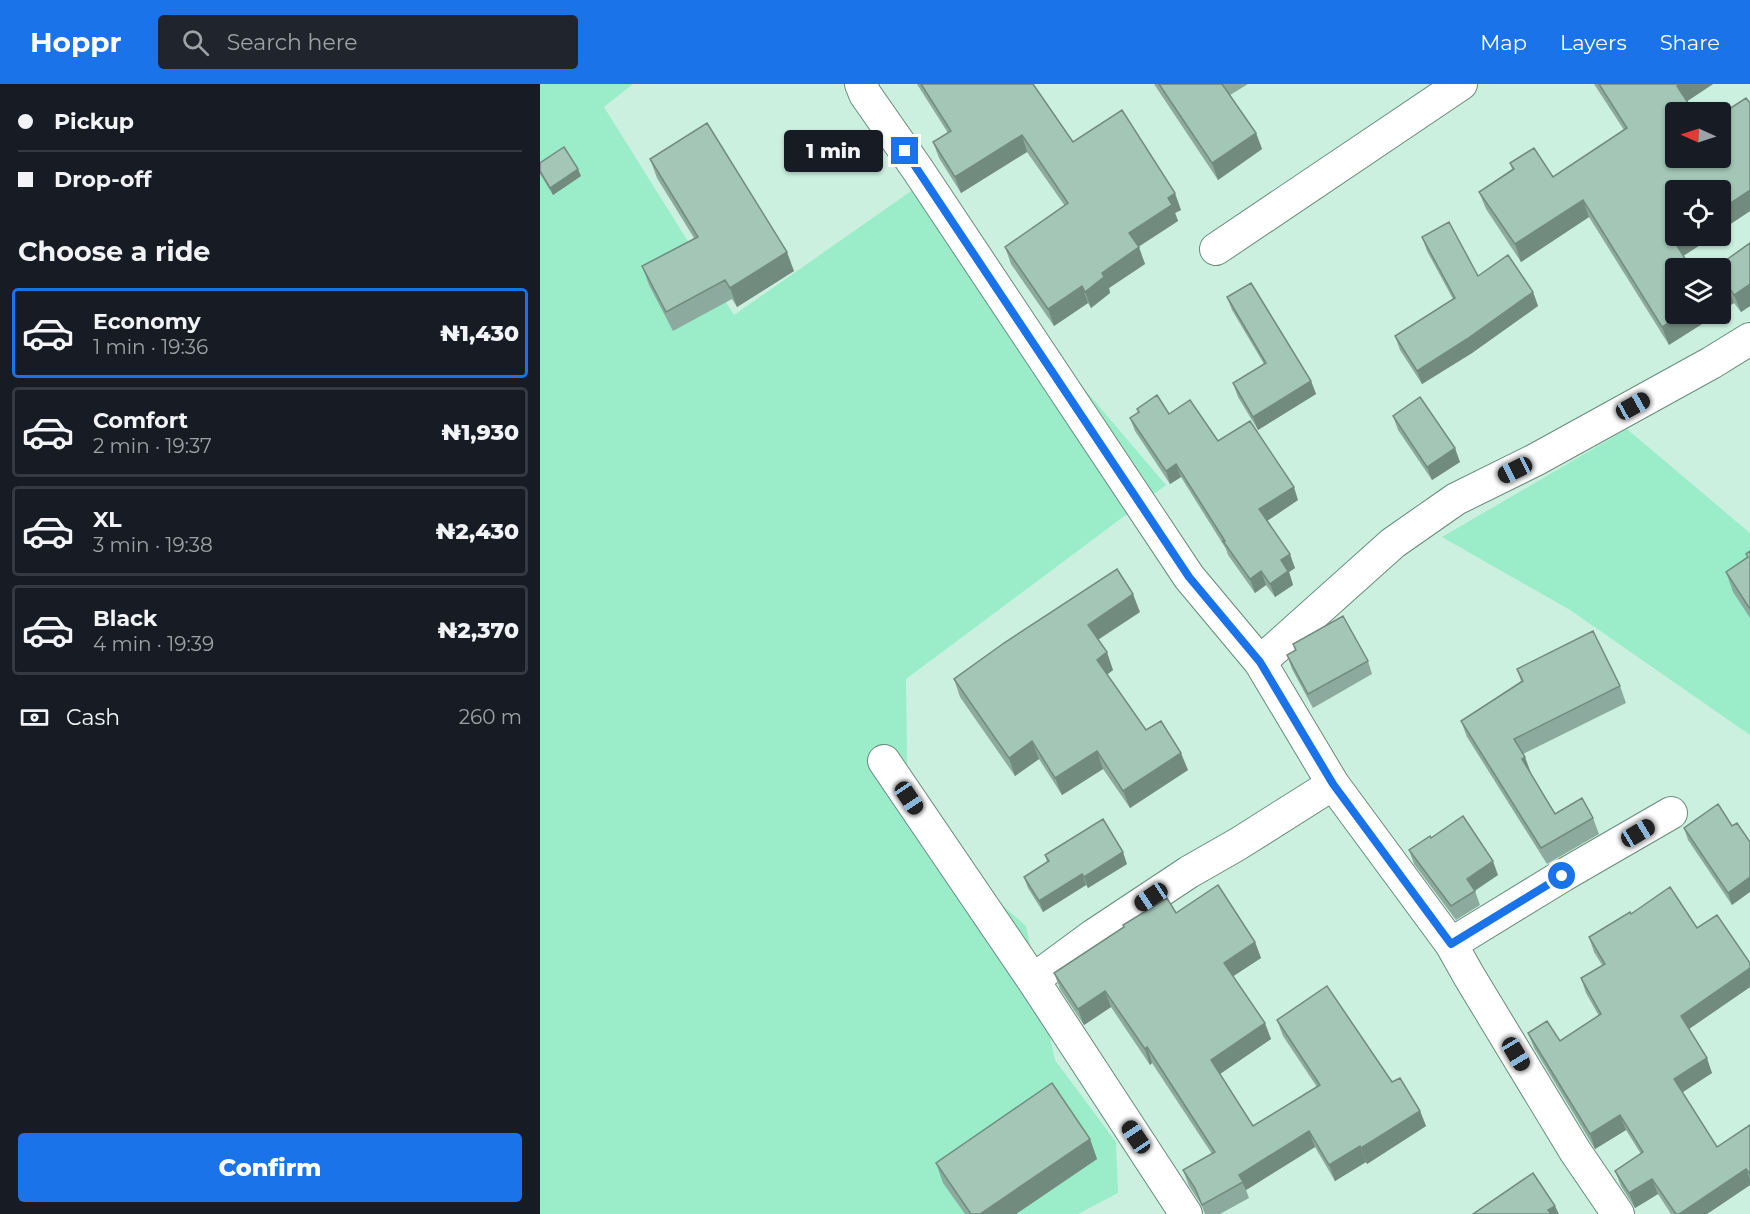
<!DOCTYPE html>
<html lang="en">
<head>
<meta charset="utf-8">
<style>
  :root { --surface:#171b24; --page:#20242c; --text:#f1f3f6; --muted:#9ea1a6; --line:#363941; --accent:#1a73e8 }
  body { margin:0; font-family:Montserrat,sans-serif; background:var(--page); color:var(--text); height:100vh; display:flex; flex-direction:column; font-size:22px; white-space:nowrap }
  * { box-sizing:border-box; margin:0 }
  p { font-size:20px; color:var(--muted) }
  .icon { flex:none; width:33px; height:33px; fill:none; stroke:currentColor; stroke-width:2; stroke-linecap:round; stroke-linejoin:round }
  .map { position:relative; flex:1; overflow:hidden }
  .drawer { display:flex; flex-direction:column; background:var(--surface); width:540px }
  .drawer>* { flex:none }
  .guide { display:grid; align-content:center; height:132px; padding:0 18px; background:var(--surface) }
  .needle { width:39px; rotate:273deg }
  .controls { position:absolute; left:1125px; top:18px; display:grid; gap:12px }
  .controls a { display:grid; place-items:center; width:66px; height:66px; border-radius:6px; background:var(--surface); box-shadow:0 2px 4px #0004; font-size:30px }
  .end { position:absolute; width:27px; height:27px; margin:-14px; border:8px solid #1a73e8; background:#fff; box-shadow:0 0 0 3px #fff }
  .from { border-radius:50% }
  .bubble { position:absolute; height:42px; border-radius:6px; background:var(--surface); box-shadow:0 2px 4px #0004; font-size:20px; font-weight:800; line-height:42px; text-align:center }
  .car { position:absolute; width:18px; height:36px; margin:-18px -9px; border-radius:8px; box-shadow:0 0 4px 2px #0007; background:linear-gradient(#222 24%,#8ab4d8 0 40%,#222 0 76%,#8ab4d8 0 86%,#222 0) }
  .guide b { display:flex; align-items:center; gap:21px; height:57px; font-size:22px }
  .guide b+b { border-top:2px solid var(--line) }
  .guide i { width:15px; height:15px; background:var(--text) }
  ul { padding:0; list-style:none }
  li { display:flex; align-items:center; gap:18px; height:90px; margin:0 12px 9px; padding:0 6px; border:3px solid var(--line); border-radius:6px }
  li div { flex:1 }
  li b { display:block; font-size:22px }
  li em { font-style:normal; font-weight:800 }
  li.current { border-color:var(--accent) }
  li>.icon { width:54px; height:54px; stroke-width:1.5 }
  h2 { padding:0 18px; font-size:27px; line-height:72px }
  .pay { display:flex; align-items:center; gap:15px; height:66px; padding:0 18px; font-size:22px }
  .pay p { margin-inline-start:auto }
  .primary-button { display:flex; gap:12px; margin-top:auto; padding:12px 18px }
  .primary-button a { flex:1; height:69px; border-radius:6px; background:var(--accent); color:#fff; font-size:24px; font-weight:800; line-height:69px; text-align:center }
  header { display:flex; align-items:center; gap:36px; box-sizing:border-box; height:84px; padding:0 30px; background:var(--accent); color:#fff }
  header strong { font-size:28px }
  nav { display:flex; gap:33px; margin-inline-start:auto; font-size:21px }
  .search { width:420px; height:54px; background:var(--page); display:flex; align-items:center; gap:15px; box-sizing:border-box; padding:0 21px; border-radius:6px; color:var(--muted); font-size:22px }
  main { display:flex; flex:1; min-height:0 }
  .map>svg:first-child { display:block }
</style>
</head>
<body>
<header>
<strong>Hoppr</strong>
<div class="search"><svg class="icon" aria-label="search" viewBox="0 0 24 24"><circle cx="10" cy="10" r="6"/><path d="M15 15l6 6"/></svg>Search here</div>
<nav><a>Map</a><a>Layers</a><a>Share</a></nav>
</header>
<main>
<section class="drawer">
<div class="guide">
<b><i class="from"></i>Pickup</b>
<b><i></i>Drop-off</b>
</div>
<h2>Choose a ride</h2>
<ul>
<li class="current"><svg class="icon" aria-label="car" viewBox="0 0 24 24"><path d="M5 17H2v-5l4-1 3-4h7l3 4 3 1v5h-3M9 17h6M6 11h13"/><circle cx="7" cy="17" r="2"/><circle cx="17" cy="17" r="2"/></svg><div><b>Economy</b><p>1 min · 19:36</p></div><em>₦1,430</em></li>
<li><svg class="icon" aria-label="car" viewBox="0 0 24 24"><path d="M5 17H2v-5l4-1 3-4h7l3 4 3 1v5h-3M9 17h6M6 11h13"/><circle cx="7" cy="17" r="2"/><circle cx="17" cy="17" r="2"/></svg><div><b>Comfort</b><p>2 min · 19:37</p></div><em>₦1,930</em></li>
<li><svg class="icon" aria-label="car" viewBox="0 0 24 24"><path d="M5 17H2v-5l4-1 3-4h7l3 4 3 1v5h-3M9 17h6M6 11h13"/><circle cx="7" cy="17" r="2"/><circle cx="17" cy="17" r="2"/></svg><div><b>XL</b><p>3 min · 19:38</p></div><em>₦2,430</em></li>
<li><svg class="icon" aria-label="car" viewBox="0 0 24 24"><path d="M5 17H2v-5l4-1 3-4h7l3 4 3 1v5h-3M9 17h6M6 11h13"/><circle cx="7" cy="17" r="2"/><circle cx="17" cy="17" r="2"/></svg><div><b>Black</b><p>4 min · 19:39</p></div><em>₦2,370</em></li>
</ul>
<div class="pay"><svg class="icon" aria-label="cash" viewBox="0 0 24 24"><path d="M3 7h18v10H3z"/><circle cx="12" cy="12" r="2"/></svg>Cash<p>260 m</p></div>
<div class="primary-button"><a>Confirm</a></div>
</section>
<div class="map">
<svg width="1210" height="1130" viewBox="0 0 1210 1130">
  <rect width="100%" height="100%" fill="#ccf0df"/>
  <path fill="#9bedca" d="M0,0H93L64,23L194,231L374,105L626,401L366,595L368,737L486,842L515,976L576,1058L578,1109L538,1130H0Z
    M1087,345L1210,449V651L1030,526L902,453Z"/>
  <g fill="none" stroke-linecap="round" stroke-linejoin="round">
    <defs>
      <path id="minor" d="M321,0L325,10L378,86L649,493L720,578L793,700L911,860L929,892L1035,1067L1078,1130
        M676,165L921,0
        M720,578L853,459L916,415L995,376L1171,279L1210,255
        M344,677L493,896
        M911,860L1022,792L1131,729
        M646,1130L493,896L554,851L649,788L698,760L793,700"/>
    </defs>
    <use href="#minor" stroke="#698b7c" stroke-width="34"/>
    <use href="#minor" stroke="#fff" stroke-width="32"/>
  </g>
  <path fill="#8caa9d" d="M377,0H493L533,58L641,126L635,129L638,137L598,163L605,180L569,204L570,209L551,224L548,219L514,242L471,180L465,163L525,122L487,68L421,109L399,74L393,58L408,49Z
    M614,0H708L690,11L716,49L722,65L678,96Z
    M1054,0H1173L1147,17L1210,127L1180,147V106L1136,152H1174L1143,172L1129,261L1049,133L981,178L946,125L939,108L972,85L970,79L1013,93L1084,46Z
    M110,75L254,187L197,223L192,215L133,247L109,201L102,182L154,154L117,94Z
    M0,79L41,92L13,111L0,90Z
    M882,153L938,192L993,208L998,222L932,269L882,300L860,266L855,252L913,215L887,167Z
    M1210,159V222L1201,228L1194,219L1180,184Z
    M687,213L771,297L776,310L718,346L698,313L693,299L724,280L692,226Z
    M597,325L629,330L678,357L758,416L727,437L755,484L749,488L753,501L735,513L726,501L715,509L688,471L686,465L641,393L630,400L595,347L590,334L598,328Z
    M853,332L920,378L892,396L858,346Z
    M1210,467V534L1193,508L1186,488L1207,473L1206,470Z
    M600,528L558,556L573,586L567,591L606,646L648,686L590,724L563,685L522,711L499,675L475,692L420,613L414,595Z
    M753,560L828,577L832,590L773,624L752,585L747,571L755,567Z
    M977,585L1080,602L1086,619L983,670L990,689L1015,730L1053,734L1059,750L1007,780L927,653L921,637L981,597Z
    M1192,742V821L1148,756L1144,744Z
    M891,754L958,791L935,807L940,821L916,836L874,780L869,766Z
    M505,771L587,780L548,804L546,801L503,828L488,804L484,793L507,778Z
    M636,829L715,858L721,874L693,892L731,955L680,990L713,1042L777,1003L743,952L737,936L852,998L880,1027L886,1042L827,1080L826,1078L795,1097L775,1063L706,1106L709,1114L680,1130H665L661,1120L649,1102L643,1086L672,1070L612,979L610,981L571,923L544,941L520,905L514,889L584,844L583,841Z
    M1091,830L1157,844L1210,879V903L1149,945L1172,989L1142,1008L1177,1063L1210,1041V1101L1167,1130H1131L1118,1110L1095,1124L1081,1102L1075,1087L1101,1070L1086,1046L1055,1065L994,964L988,949L1020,957L1059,932L1046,909L1041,894L1062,881L1054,868L1049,853Z
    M550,1055L557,1075L476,1130H425L403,1099L396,1079Z"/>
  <path fill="#728b7f" d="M1141,0H1173L1143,20L1137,2Z
    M716,49L722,65L678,96L672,79Z
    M482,51L487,68L421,109L415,93Z
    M38,85L41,92L13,111L10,104Z
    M1210,106V127L1180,147V126Z
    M635,109L641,126L635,129L638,137L595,165L589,149L628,114Z
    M1043,116L1049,133L981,178L975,160Z
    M1142,152H1174L1140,174L1134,157Z
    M599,163L605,180L569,204L570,209L551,224L545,208L562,189Z
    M247,168L254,187L197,223L190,204Z
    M1210,200V222L1201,228L1194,211Z
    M542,202L548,219L514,242L508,225Z
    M1188,202L1194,219L1180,228V206Z
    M993,208L998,222L932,269L882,300L877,287Z
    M1144,230H1178L1129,261L1122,243Z
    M771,297L776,310L718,346L713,333Z
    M915,364L920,378L892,396L887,383Z
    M636,380L641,393L630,400L626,387Z
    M754,403L758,416L724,439L719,425Z
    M750,470L755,484L749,488L753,501L735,513L730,500L741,476Z
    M721,487L726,501L715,509L710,495Z
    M593,510L600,528L554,558L548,541Z
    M567,568L573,586L563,593L557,576Z
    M492,657L499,675L475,692L469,674Z
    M557,667L563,685L522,711L515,694Z
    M641,669L648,686L590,724L583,707Z
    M985,673L991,689L988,691L982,675Z
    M583,768L587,780L548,804L544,793Z
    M953,777L958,791L932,808L927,795Z
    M542,790L546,801L503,828L499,817Z
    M1210,793V808L1192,821L1188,809Z
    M715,858L721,874L689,895L684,879Z
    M1210,884V903L1146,947L1141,932Z
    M565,907L571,923L544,941L538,925Z
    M725,939L731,955L677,992L671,976Z
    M607,963L612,979L610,981L605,965Z
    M1167,974L1172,989L1140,1010L1134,995Z
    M880,1027L886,1042L827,1080L821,1064Z
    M1080,1031L1086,1046L1055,1065L1050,1050Z
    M769,1047L775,1063L706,1106L699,1091Z
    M550,1055L557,1075L476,1130H440Z
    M820,1062L826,1078L795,1097L789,1081Z
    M1206,1085L1210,1095V1101L1167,1130H1139Z
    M1112,1095L1118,1110L1095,1124L1089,1109Z
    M1015,1122L1019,1130H1010L1008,1126Z"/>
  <path fill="#a3c6b6" stroke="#728b7f" stroke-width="1.5" d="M381,0H493L533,58L582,26L635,109L628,114L632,121L589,149L599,163L562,189L564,193L545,208L542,202L508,225L465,163L528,119L482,51L415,93L393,58L411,47Z
    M619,0H682L716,49L672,79Z
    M1059,0H1141L1137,2L1154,28H1136V74H1180V31L1206,14L1210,19V106L1180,126V106H1136V152H1142L1134,157L1151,184H1136V230H1144L1122,243L1043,116L975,160L939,108L974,85L970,79L994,64L1013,93L1087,44Z
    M167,39L247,168L190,204L185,196L126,228L102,182L158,153L110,75Z
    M24,63L38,85L10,104L0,87V79Z
    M909,138L938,192L968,171L993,208L927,255L877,287L855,252L915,214L882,153Z
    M1210,159V200L1194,211L1188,202L1180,206V184H1175Z
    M711,199L771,297L713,333L693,299L726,279L687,213Z
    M617,311L629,330L650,316L678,357L710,337L754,403L719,425L750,470L741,476L748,487L730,500L721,487L710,495L683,457H685L636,380L626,387L590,334L599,328L597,325Z
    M880,313L915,364L887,383L853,332Z
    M1210,467V525L1186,488L1208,473L1206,470Z
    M577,485L593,510L548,541L567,568L557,576L606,646L621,637L641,669L583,707L557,667L515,694L492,657L469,674L414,595L464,559Z
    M803,532L828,577L768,610L747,571L756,566L753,560Z
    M1053,547L1080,602L974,655L985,673L982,675L1015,730L1042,714L1053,734L1001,764L921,637L983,597L977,585Z
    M1178,720L1192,742L1197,739L1210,758V793L1188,809L1144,744Z
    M923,732L953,777L927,795L935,807L911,822L869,766L890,752L891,754Z
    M563,735L583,768L544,793L542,790L499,817L484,793L509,777L505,771Z
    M678,801L715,858L684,879L725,939L671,976L713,1042L780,1001L737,936L787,902L852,998L860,994L880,1027L821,1064L820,1062L789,1081L769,1047L699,1091L703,1098L662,1121L655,1104L643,1086L675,1068L607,963L605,965L565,907L538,925L514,889L584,843L583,841L627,814L636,829Z
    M1130,803L1157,844L1177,831L1210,879V884L1141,932L1167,974L1134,995L1177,1063L1210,1041V1090L1206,1085L1139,1130H1136L1112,1095L1089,1109L1075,1087L1103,1068L1080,1031L1050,1050L988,949L1007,937L1020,957L1061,930L1041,894L1065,880L1049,853L1090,828L1091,830Z
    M512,999L550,1055L440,1130H431L396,1079Z
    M993,1089L1015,1122L1008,1126L1011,1130H933Z"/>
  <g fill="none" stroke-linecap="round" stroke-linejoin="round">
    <path stroke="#1a73e8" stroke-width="8" d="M365,67L649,493L720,578L793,700L911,860L1022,792"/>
  </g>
</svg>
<div class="controls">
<a><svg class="needle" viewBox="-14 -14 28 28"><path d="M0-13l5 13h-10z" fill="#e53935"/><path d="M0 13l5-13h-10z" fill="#9ea1a6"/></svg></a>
<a><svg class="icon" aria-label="locate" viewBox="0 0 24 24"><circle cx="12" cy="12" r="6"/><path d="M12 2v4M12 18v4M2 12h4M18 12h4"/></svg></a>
<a><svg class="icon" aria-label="layers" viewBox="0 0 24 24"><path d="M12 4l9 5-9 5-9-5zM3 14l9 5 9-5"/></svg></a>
</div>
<i class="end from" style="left:1022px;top:792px"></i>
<i class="end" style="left:365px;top:67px"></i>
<div class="bubble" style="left:244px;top:46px;width:99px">1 min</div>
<i class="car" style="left:1093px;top:322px;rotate:61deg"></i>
<i class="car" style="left:975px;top:386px;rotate:244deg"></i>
<i class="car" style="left:369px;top:714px;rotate:146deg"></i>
<i class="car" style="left:1098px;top:749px;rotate:59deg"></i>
<i class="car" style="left:611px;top:813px;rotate:236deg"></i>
<i class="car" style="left:976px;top:970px;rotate:149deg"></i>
<i class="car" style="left:596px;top:1053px;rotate:326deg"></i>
</div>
</main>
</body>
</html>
